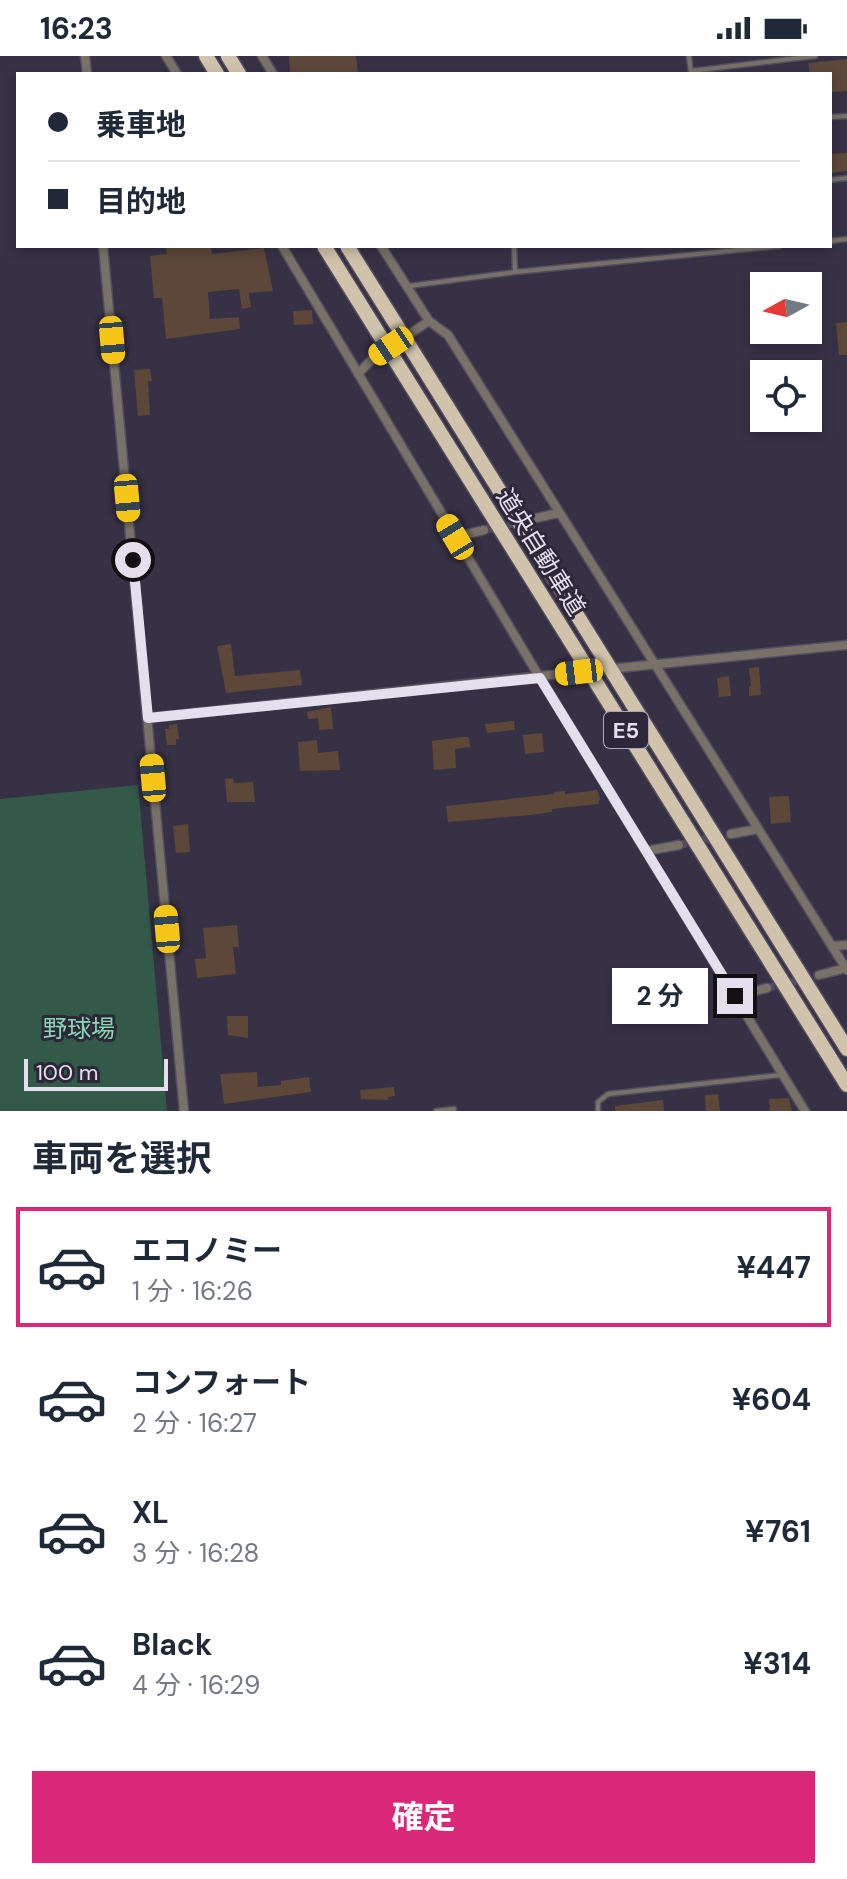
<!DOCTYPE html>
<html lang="ja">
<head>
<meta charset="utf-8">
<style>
  :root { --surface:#fff; --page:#f2f2f3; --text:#1f2937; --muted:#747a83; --line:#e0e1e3; --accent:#db2777 }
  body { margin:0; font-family:"DM Sans","Noto Sans JP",sans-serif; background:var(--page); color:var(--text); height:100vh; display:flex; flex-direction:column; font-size:30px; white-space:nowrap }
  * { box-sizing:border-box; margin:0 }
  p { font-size:26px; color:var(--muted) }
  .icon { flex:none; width:44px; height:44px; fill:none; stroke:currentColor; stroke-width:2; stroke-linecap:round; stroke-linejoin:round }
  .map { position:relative; height:1055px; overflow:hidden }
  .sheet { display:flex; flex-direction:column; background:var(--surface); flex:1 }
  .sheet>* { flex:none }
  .banner { position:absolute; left:16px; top:16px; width:816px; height:176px; border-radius:0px; box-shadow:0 4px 12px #0003; display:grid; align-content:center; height:176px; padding:0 32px; background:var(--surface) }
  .needle { width:52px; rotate:262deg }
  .buttons { position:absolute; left:750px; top:216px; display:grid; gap:16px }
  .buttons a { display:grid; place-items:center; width:72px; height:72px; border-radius:0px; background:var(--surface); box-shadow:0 4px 12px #0003; font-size:40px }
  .scale { position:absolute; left:24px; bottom:20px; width:144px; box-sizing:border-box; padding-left:8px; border:4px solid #e3dfec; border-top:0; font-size:22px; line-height:28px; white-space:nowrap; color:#e3dfec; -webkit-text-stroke:6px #2d273a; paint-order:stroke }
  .end { position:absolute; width:36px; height:36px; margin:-18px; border:10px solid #e3dfec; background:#111; box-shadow:0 0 0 4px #111 }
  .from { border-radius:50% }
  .bubble { position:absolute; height:56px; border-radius:0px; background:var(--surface); box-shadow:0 4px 12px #0003; font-size:26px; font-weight:700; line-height:56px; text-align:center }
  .car { position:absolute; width:24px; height:48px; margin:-24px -12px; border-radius:10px; box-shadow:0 0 6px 2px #0007; background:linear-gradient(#f5c518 24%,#345 0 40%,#f5c518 0 76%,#345 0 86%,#f5c518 0) }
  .banner b { display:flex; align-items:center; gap:28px; height:76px; font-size:30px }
  .banner b+b { border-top:2px solid var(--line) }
  .banner i { width:20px; height:20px; background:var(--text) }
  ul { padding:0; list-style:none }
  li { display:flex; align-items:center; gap:24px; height:120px; margin:0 16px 12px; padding:0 16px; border:4px solid transparent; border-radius:0px }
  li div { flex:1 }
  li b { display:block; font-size:30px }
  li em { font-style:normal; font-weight:700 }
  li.active { border-color:var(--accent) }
  li>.icon { width:72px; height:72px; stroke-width:1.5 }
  h2 { padding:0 32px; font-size:36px; line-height:96px }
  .action { display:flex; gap:16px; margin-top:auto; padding:16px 32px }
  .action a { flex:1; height:92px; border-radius:0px; background:var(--accent); color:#fff; font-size:32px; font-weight:700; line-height:92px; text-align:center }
  .status { display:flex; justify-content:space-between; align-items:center; height:56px; padding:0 40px; background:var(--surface); direction:ltr }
  .status svg { height:22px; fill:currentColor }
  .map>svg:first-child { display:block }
</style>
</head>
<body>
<div class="status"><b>16:23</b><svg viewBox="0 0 49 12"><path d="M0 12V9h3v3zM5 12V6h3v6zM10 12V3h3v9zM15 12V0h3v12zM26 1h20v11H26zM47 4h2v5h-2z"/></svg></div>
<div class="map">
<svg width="847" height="1055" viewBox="0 0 847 1055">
  <rect width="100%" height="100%" fill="#373145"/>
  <path fill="#335a48" d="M138,729L167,1055H0V743Z"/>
  <path fill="#5c4739" d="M289,0H356L358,18H290Z
    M847,3V35L830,36V18H810L808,7Z
    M847,97V115L830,117V98Z
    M166,190H211L212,198L264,192L273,235L249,237L251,251L242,253L239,233L208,236L210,263L239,261L240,273L166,283L162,242H154L150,200L167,198Z
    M312,254L313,268L294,269L293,255Z
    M847,266V299H839L836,267Z
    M150,313L152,325H148L150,359L138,360L134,314Z
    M231,588L235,620L300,614L302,629L226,637L217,590Z
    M759,611L761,639L749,640V630H751L749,612Z
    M729,620L731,640L719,641L717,622Z
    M331,651L333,673L319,674L318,662L308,663L307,656Z
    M514,665L515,674L487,677L485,668Z
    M177,668L179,683H176V689H167L165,673H169V669Z
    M542,677L544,696L525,698L523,679Z
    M461,681H469L470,691L455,693L456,712L434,714L432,685Z
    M317,684L318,697L338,695L340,714L300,715L298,686Z
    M233,722L234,727L253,726L255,746H227L225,723Z
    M597,734L600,743L598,748L552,753V756L530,759L448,766L446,750L554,738V736L565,735V738Z
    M789,740L791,766L771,768L769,741Z
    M188,768L190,796L176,797L173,770Z
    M237,869L239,891H233L236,918L197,922L195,903L206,902L203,872Z
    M227,960H248V982L228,979Z
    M257,1016L258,1031L281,1029V1025L309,1021L311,1036L224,1048L220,1018Z
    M394,1031L395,1040L388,1041V1044L361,1043L360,1034Z
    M718,1038L720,1055H706L705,1039Z
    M789,1042L792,1055H770L769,1043Z
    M663,1044L664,1055H615V1050Z"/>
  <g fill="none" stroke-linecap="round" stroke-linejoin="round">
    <path stroke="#514b5e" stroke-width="8" stroke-dasharray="8 4" stroke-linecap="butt" d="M484,474L536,462
      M679,789L731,778
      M767,932L819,919"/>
    <defs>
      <path id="service" d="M689,0L691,18
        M691,15L815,0
        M830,61L847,60
        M830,124L847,122
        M830,185L847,183
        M515,216L779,190
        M409,230L515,216L514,190
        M436,1055L454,1053
        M598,1055V1046L608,1038L781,1019"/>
      <path id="minor" d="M85,0L87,18
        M166,0L177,18
        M262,0L273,18
        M103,190L184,1055
        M282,190L540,622L805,1055
        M381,190L429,265L448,279L847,914
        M358,318L372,303L429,265
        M536,462L559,457
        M455,481L484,474
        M619,612L847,589
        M148,662L579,616
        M731,778L758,773
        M646,795L679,789
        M832,890L847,889
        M819,919L846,912
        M735,940L767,932"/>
      <path id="motorway" d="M206,0L217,18
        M228,0L239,18
        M422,310L847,993
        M405,320L847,1029"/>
    </defs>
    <use href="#service" stroke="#534d60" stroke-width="7"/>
    <use href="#minor" stroke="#534d60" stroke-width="11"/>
    <use href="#motorway" stroke="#534d60" stroke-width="17"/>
    <use href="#service" stroke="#777167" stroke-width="4"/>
    <use href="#minor" stroke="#777167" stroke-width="8"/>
    <use href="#motorway" stroke="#d1c3ab" stroke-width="14"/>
    <defs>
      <path id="motorway-bridge" d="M324,190L405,320
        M347,190L422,310"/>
    </defs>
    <use href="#motorway-bridge" stroke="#534d60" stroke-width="17" stroke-linecap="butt"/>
    <use href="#motorway-bridge" stroke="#d1c3ab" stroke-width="14"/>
  </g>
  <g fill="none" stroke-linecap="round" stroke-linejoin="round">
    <path stroke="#e3dfec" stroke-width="10" d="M133,504L148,662L540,622L735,940"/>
  </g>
  <g text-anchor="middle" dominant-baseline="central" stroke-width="6" stroke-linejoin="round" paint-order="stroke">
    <rect fill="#2d273a" stroke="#aca8b7" stroke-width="2" x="604" y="656" width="44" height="36" rx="6"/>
    <g font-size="22" font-weight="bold" fill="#e3dfec">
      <text x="626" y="674">E5</text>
    </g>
    <g font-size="24" fill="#e3dfec" stroke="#2d273a">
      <text transform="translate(541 496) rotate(58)">道央自動車道</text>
    </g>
    <g font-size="24" fill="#89d7b1" stroke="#2d273a">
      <text x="79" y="972">野球場</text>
    </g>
  </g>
</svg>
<div class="buttons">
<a><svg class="needle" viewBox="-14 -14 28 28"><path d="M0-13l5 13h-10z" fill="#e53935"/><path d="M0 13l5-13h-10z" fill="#747a83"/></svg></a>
<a><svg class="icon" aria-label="locate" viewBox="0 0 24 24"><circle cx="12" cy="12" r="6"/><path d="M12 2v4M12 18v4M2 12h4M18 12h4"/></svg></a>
</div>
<div class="scale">100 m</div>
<i class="end from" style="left:133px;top:504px"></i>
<i class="end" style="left:735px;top:940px"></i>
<div class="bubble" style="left:612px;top:912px;width:96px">2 分</div>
<i class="car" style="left:112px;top:284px;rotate:175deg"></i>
<i class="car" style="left:391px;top:290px;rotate:236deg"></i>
<i class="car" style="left:127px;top:442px;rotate:175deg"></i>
<i class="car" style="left:455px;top:481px;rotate:329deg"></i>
<i class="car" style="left:579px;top:616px;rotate:263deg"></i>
<i class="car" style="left:153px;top:722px;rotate:355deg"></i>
<i class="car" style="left:167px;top:873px;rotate:355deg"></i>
<div class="banner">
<b><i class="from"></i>乗車地</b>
<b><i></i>目的地</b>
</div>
</div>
<section class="sheet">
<h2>車両を選択</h2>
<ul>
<li class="active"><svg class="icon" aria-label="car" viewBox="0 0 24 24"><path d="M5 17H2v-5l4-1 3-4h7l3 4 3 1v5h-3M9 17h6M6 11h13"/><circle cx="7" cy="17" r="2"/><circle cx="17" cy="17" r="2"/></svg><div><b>エコノミー</b><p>1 分 · 16:26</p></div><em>¥447</em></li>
<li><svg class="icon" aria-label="car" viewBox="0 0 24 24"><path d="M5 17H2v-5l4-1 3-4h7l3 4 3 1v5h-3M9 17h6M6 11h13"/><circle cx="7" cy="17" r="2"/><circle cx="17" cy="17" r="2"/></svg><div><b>コンフォート</b><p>2 分 · 16:27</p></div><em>¥604</em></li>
<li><svg class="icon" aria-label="car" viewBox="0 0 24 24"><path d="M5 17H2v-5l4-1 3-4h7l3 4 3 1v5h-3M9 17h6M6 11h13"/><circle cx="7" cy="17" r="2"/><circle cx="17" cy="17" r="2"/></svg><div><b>XL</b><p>3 分 · 16:28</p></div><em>¥761</em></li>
<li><svg class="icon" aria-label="car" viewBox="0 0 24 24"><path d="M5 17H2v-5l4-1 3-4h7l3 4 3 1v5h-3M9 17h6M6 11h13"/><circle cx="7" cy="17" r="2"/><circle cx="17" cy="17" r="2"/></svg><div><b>Black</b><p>4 分 · 16:29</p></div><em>¥314</em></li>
</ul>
<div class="action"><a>確定</a></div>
</section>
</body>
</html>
